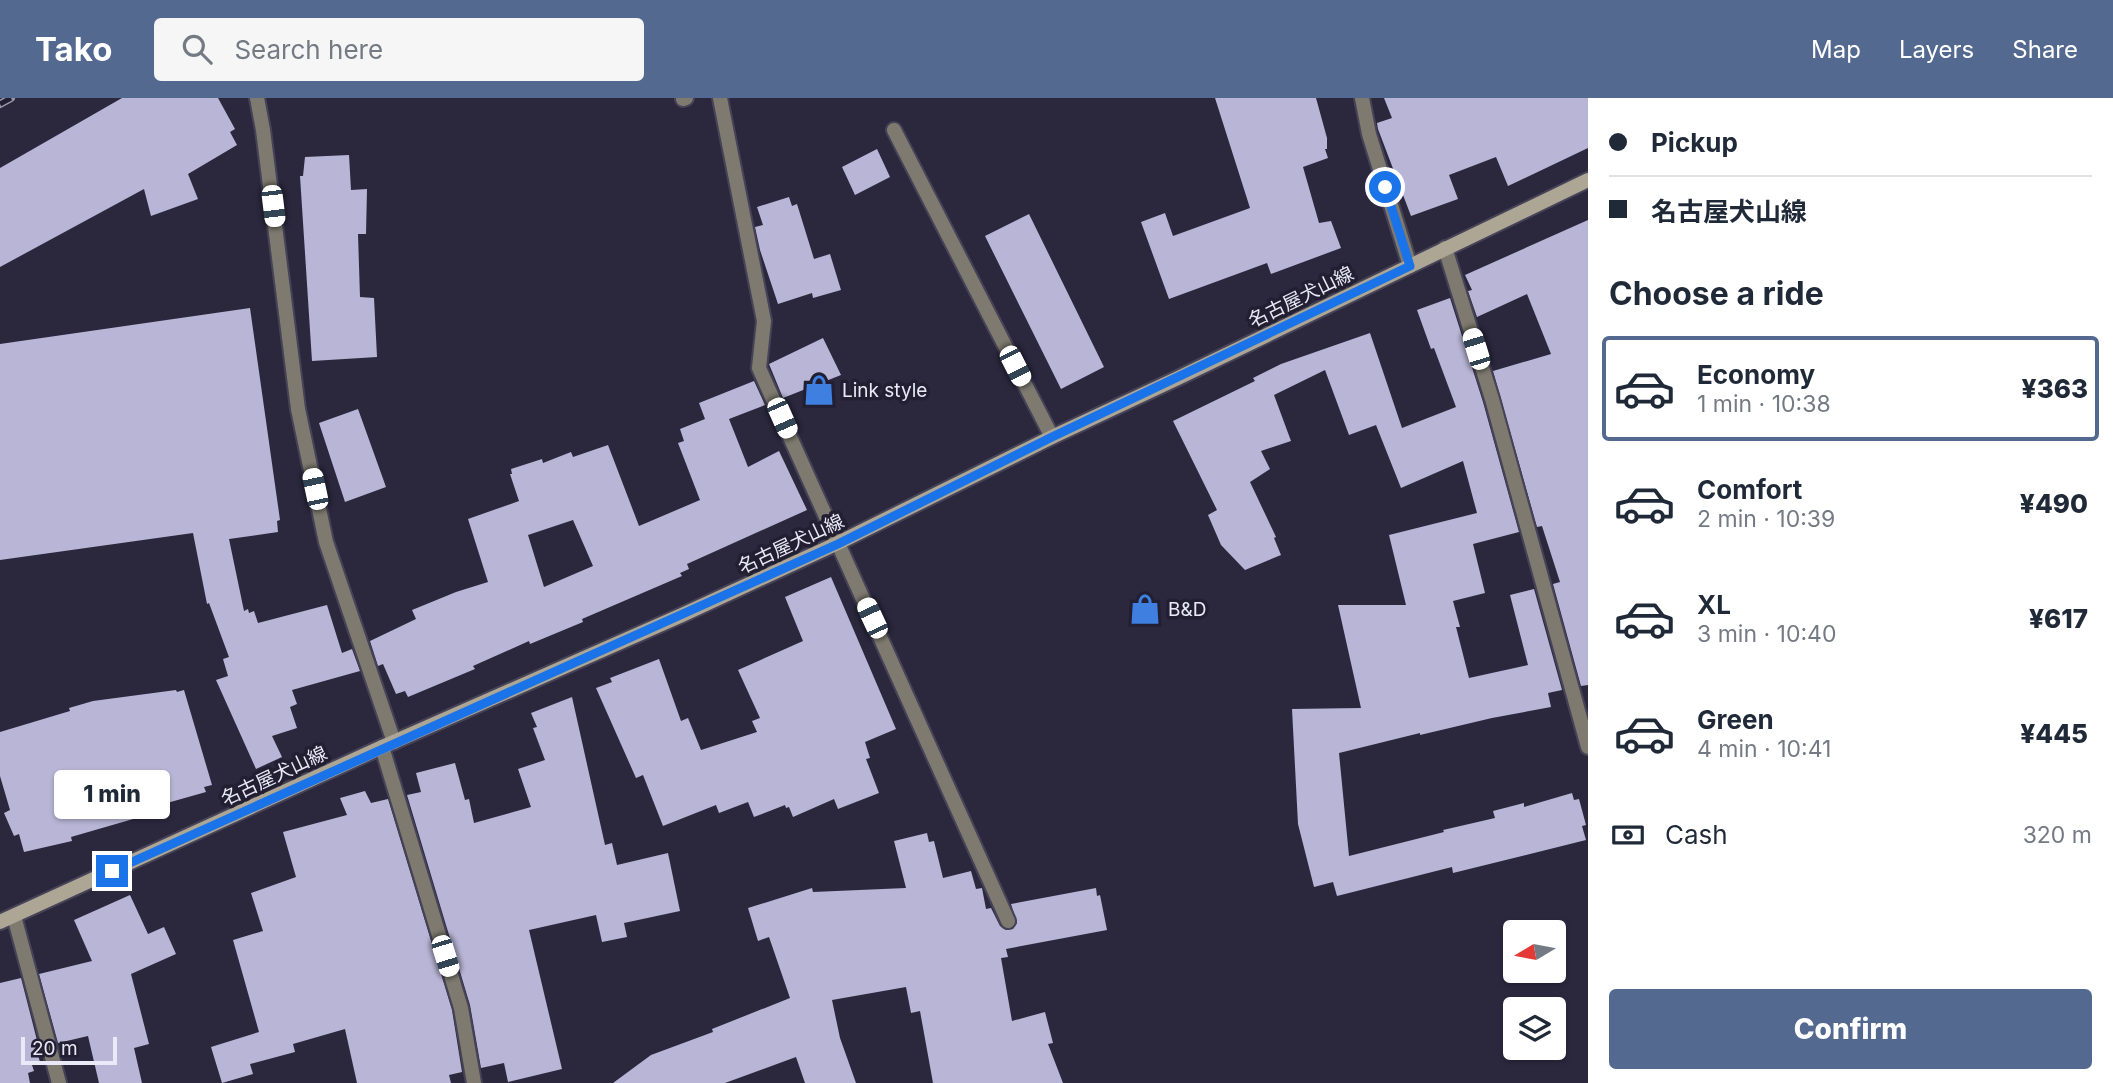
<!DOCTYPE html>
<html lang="en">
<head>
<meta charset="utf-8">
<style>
  :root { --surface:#fff; --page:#f6f6f7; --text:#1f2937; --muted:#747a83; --line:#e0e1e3; --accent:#536990 }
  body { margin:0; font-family:Inter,"Noto Sans JP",sans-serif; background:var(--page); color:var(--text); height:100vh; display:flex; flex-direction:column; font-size:26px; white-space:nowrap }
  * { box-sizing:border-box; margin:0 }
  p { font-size:23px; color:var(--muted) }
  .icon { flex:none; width:38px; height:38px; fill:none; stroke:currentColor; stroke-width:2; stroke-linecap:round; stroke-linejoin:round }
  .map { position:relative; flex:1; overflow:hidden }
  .sheet { display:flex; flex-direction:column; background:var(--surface); width:525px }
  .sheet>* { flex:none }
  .banner { display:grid; align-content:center; height:154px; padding:0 21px; background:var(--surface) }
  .needle { width:46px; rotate:260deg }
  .fabs { position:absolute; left:1503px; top:822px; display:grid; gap:14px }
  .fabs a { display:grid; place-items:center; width:63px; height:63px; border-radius:7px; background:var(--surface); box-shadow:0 2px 5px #0004; font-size:35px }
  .scale { position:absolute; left:21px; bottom:18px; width:96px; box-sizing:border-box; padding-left:7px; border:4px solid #eae9f7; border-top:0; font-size:19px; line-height:24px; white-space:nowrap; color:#eae9f7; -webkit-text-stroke:5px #221f33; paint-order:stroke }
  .end { position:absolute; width:32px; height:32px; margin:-16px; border:9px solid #1a73e8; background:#fff; box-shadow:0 0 0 4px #fff }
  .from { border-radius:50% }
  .bubble { position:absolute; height:49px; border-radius:7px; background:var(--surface); box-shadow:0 2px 5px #0004; font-size:23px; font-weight:800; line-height:49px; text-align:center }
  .car { position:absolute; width:21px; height:42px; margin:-21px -10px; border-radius:9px; box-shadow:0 0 5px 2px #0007; background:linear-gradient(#fff 24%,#345 0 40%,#fff 0 76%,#345 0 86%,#fff 0) }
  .banner b { display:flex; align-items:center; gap:24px; height:66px; font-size:26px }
  .banner b+b { border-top:2px solid var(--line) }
  .banner i { width:18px; height:18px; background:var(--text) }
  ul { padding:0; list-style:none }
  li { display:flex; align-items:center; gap:21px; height:105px; margin:0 14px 10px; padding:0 7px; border:4px solid transparent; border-radius:7px }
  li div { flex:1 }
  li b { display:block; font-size:26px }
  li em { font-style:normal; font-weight:800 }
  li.on { border-color:var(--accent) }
  li>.icon { width:63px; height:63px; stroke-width:1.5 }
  h2 { padding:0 21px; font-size:32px; line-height:84px }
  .pay { display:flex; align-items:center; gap:18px; height:77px; padding:0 21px; font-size:26px }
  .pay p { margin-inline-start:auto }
  .button { display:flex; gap:14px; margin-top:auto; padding:14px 21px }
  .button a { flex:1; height:80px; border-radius:7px; background:var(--accent); color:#fff; font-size:28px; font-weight:800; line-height:80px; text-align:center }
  header { display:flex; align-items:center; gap:42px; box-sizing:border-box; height:98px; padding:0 35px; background:var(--accent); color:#fff }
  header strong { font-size:33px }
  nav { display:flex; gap:38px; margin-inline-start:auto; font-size:24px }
  .search { width:490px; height:63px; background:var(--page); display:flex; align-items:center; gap:18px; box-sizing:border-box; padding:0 24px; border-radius:7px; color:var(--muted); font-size:26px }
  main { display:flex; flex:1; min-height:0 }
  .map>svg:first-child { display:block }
</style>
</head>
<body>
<header>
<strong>Tako</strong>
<div class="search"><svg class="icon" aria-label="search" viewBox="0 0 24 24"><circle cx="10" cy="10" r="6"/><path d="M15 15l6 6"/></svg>Search here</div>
<nav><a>Map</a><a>Layers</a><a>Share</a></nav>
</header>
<main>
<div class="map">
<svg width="1588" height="985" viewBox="0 0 1588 985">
  <rect width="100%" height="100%" fill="#2b283e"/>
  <path fill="#b9b5d6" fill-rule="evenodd" d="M122,0H218L235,31L230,34L237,47L188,76L198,101L151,118L144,91L0,169V70Z
    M1215,0H1316L1327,40V51H1325L1328,60L1303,69L1319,125L1331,123L1341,150L1271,176L1267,165L1169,201L1141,124L1165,115L1173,138L1250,110Z
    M1384,0H1588V50L1508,88L1496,59L1449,77L1458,101L1411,118L1378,31L1377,25L1392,20Z
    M877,51L890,79L855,97L842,69Z
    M349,57L351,92L367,91L366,136H358L360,199L374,200L377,259L312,263L300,78H303L305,59Z
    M789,99L792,108L797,106L814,161L830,156L841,192L813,200L812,195L778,206L760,152L755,129L763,127L757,109Z
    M1029,116L1104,269L1061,291L985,138Z
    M1588,122V587L1581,588L1553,486L1560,484L1542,428L1537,429L1493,273L1551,256L1527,196L1477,219L1468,193L1472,192L1465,177Z
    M1450,200L1483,304L1519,434L1473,446L1485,495L1453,503L1460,529H1456L1469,580L1528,567L1510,497L1534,491L1562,592L1548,595L1551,609L1492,620L1420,637V635L1339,655L1349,758L1444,734L1443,732L1495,720L1493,713L1524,705V709L1572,695L1574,702L1579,701L1586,727L1582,728L1586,742L1453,775L1452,769L1337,798L1333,784L1314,789L1298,726L1292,611L1361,610L1338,507H1406L1389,437L1477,415L1463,363L1401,390L1376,327L1349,337L1325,272L1274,297L1291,343L1261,353L1270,371L1250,384L1276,439L1274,440L1281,457L1245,472L1221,447L1208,417L1217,412L1173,323L1255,283L1253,280L1281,266L1370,235L1402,330L1456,309L1434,250L1431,251L1417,212Z
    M250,210L280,422L277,423L278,434L229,441L244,513L248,511L249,515L254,513L258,525L327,507L342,555L352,551L360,573L292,592L297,606L290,609L297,630L272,638L282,659L256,671L216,582L228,578L223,561L229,559L209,505L207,506L193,435L0,462V246Z
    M823,240L841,277L783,300L769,266Z
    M754,283L765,307L729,321L748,369L779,353L807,412L687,466L689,471L680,475L682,478L582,521L583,524L530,546L529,543L473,568L475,571L408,599L405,593L396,596L383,566L378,568L370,543L416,521L412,512L456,494L488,484L468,421L519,403L510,376H512L511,371L542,361L543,365L571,354L573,359L608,347L639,428L700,402L678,345L684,343L680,331L705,321L699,305ZM573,422L593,468L544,489L528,437Z
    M358,311L386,389L345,404L319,325Z
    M831,479L896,631L865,644L870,660L866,661L879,695L838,711L834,701L793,719L789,709L786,710L785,707L754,719L748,704L719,715L716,707L663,728L643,677L636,680L596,590L612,584L610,580L659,561L681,623L688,620L701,652L757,634L752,623L760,620L738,572L803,543L785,499Z
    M176,592L177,594L184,592L212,687L204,689L206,694L167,705L168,709L147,717L71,739L72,743L24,754L19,736L14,738L4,715L10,712L0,678V634L70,613L69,610L93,603Z
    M572,599L605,747L612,745L617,767L668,755L680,813L624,825L627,839L602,844L596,817L529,832L562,971L508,984L504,965L481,970L470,907L407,697L421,694L416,675L455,665L465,702L469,701L474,725L531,709L518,671L545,662L533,630L537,629L531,615Z
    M365,693L371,705L388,701L452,912L462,974L449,977L451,985H357L345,931L293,946L295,954L250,966L253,976L222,985L211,949L259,934L233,842L263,833L251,795L296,779L283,734L347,717L340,700Z
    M927,735L929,744L934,743L943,780L971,773L976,791L982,790L986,811L991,810L1000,828L1006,832L1013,831L1017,825L1011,806L1096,790L1097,798L1100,797L1107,832L1006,851L1008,859L1001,860L1012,923L1045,914L1053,945L1048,946L1063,985H933L920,913L911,915L906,889L832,902L840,940L856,985H805L796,959L725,985H613L651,957L713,934L712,931L790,900L769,839L758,843L748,810L812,790L813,794L906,790L894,743Z
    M130,797L148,836L164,829L176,856L131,876L149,946L134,950L142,985H99L88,938L58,945L39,876L92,863L74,822Z
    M21,880L39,950H36L40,964L32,967L34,973L28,975L30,985H0V885Z"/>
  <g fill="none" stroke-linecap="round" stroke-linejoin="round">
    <defs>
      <path id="minor" d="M257,0L263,32L298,311L326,444L394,644
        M720,0L764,223L759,270L1008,823
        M1362,0L1369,36L1410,168
        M683,1L686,0
        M894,32L1052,339
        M1445,150L1492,301L1588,649
        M382,649L461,910L474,985
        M14,818L59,985"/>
      <path id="secondary" d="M0,824L382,649L682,517L838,445L1052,339L1178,280L1588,82"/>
    </defs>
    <use href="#minor" stroke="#464358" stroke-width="18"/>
    <use href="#secondary" stroke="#464358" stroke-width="18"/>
    <use href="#minor" stroke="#7e7a6f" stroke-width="14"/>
    <use href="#secondary" stroke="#ada694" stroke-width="14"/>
    <defs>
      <path id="rail" d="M0,6L11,0"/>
    </defs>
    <use href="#rail" stroke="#9998a9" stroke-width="8"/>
    <use href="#rail" stroke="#221f33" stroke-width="5" stroke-dasharray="16" stroke-linecap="butt"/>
  </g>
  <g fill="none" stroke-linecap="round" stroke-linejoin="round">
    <path stroke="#1a73e8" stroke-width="9" d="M112,773L838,446L1052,339L1410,168L1385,89"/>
  </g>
  <defs>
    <symbol id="shop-bare" viewBox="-9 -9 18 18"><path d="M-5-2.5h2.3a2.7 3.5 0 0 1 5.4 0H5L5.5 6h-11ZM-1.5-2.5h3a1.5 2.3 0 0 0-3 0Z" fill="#3f7fe0" stroke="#221f33" stroke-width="2.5" paint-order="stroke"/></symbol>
  </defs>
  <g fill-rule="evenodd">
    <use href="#shop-bare" x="797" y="270" width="44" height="44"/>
    <use href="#shop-bare" x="1123" y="489" width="44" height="44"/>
  </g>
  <g text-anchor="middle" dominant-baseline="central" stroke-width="7" stroke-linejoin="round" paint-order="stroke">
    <g font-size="19" fill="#eae9f7" stroke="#221f33">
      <text transform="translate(1301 199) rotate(-26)">名古屋犬山線</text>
      <text transform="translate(791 446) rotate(-25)">名古屋犬山線</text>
      <text transform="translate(274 678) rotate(-25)">名古屋犬山線</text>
    </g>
    <g font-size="19" fill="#eae9f7" stroke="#221f33" text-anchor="start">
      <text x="842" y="292">Link style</text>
      <text x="1168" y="511">B&amp;D</text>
    </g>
  </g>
</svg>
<div class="fabs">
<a><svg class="needle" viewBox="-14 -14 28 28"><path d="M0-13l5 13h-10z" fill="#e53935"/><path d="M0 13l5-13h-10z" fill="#747a83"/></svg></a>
<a><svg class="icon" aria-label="layers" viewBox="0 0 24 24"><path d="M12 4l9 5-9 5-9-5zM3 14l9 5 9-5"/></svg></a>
</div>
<div class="scale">20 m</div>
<i class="end from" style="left:1385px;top:89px"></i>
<i class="end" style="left:112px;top:773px"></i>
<div class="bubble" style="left:54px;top:672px;width:116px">1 min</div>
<i class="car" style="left:273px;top:108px;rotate:173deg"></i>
<i class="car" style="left:1476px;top:251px;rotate:343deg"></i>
<i class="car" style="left:1015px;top:268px;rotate:153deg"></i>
<i class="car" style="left:782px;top:320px;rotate:156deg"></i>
<i class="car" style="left:315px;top:391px;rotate:348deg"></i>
<i class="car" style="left:872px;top:520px;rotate:335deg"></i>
<i class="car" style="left:445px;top:858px;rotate:163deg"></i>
</div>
<section class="sheet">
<div class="banner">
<b><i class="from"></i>Pickup</b>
<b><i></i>名古屋犬山線</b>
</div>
<h2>Choose a ride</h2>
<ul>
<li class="on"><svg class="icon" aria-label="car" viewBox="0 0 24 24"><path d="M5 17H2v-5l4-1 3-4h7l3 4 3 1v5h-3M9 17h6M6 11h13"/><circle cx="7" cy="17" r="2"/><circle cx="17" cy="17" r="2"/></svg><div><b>Economy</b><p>1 min · 10:38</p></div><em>¥363</em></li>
<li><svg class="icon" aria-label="car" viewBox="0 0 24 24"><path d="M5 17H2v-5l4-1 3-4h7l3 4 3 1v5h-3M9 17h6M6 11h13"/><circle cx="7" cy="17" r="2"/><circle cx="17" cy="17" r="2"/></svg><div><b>Comfort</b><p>2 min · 10:39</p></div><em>¥490</em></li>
<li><svg class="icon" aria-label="car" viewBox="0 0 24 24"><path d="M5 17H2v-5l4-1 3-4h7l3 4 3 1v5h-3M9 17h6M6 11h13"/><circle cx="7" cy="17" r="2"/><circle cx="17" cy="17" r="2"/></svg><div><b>XL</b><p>3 min · 10:40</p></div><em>¥617</em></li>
<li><svg class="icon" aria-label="car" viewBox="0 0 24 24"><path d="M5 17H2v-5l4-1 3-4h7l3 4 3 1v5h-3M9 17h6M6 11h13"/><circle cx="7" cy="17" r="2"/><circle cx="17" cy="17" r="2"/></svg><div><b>Green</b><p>4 min · 10:41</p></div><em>¥445</em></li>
</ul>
<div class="pay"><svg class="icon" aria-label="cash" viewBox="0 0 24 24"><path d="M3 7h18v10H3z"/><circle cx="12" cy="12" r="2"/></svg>Cash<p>320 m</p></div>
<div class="button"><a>Confirm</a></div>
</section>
</main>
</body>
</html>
